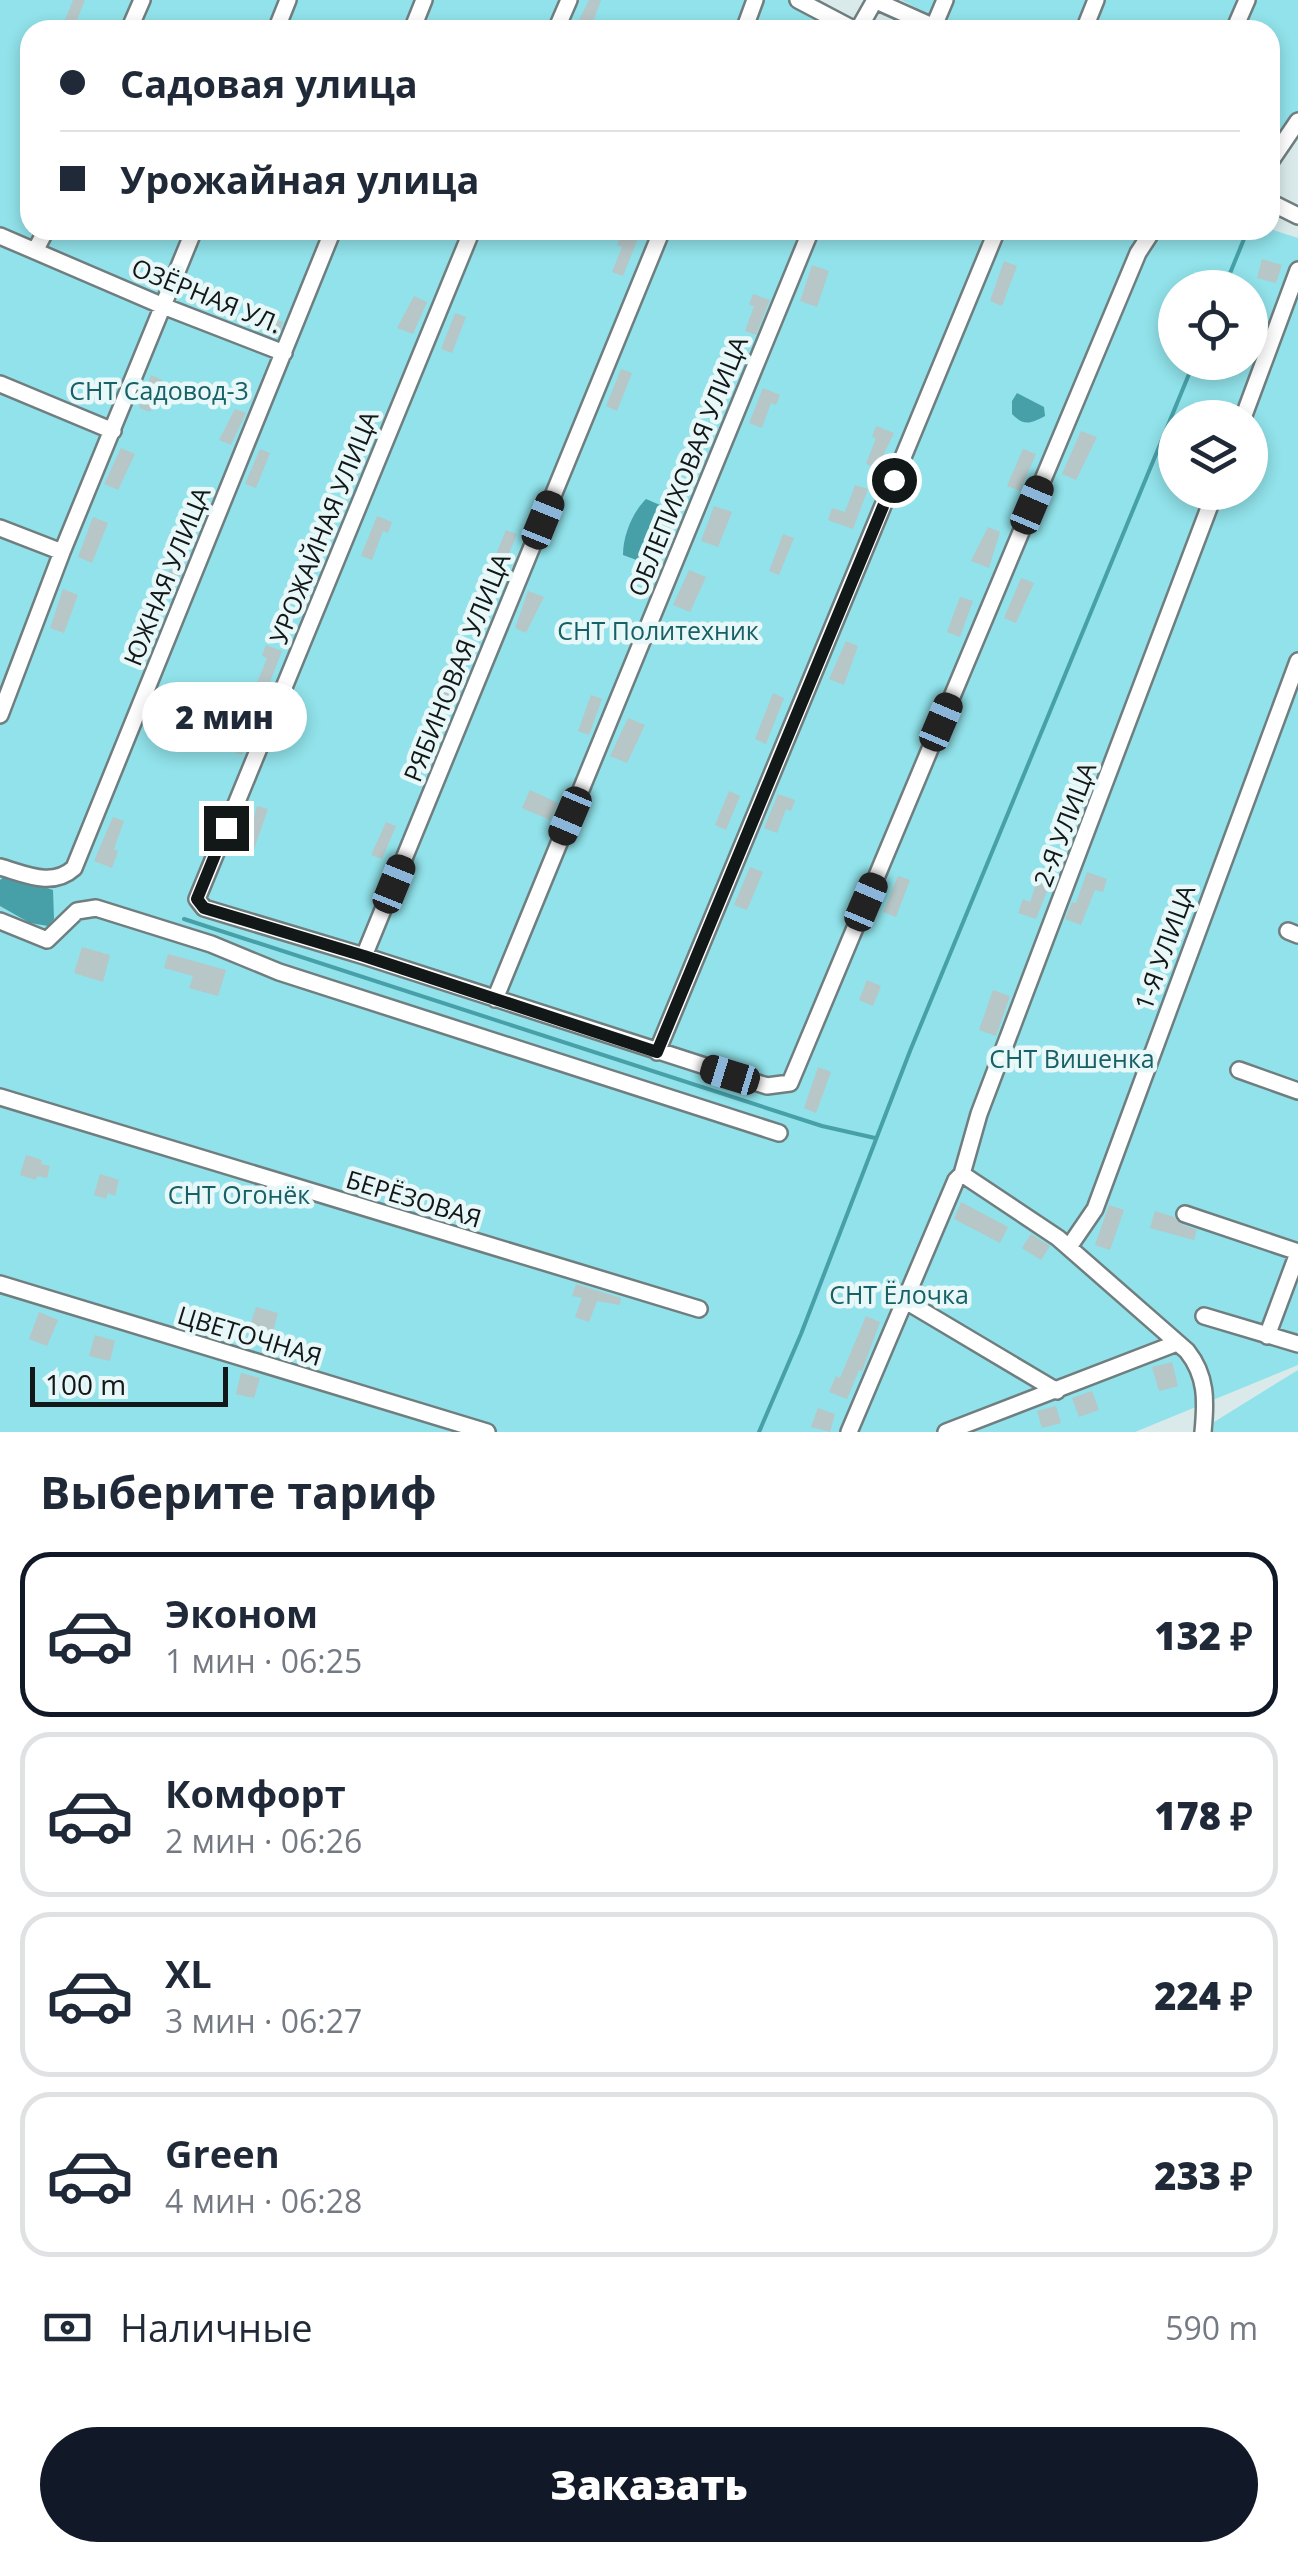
<!DOCTYPE html>
<html lang="ru">
<head>
<meta charset="utf-8">
<style>
  :root { --surface:#fff; --page:#f6f6f7; --text:#1f2937; --muted:#747a83; --line:#e0e1e3; --accent:#111827 }
  body { margin:0; font-family:"Open Sans",sans-serif; background:var(--page); color:var(--text); height:100vh; display:flex; flex-direction:column; font-size:38px; white-space:nowrap }
  * { box-sizing:border-box; margin:0 }
  p { font-size:32px; color:var(--muted) }
  .icon { flex:none; width:55px; height:55px; fill:none; stroke:currentColor; stroke-width:2; stroke-linecap:round; stroke-linejoin:round }
  .map { position:relative; height:1432px; overflow:hidden }
  .details { display:flex; flex-direction:column; background:var(--surface); flex:1 }
  .details>* { flex:none }
  .hud { position:absolute; left:20px; top:20px; width:1260px; height:220px; border-radius:30px; box-shadow:0 5px 15px #0003; display:grid; align-content:center; height:220px; padding:0 40px; background:var(--surface) }
  .buttons { position:absolute; left:1158px; top:270px; display:grid; gap:20px }
  .buttons a { display:grid; place-items:center; width:110px; height:110px; border-radius:50%; background:var(--surface); box-shadow:0 5px 15px #0003; font-size:50px }
  .scale { position:absolute; left:30px; bottom:25px; width:198px; box-sizing:border-box; padding-left:10px; border:5px solid #121718; border-top:0; font-size:28px; line-height:35px; white-space:nowrap; color:#121718; -webkit-text-stroke:8px #e8f7f8; paint-order:stroke }
  .end { position:absolute; width:45px; height:45px; margin:-22px; border:12px solid #121718; background:#fff; box-shadow:0 0 0 5px #fff }
  .from { border-radius:50% }
  .bubble { position:absolute; height:70px; border-radius:35px; background:var(--surface); box-shadow:0 5px 15px #0003; font-size:32px; font-weight:800; line-height:70px; text-align:center }
  .car { position:absolute; width:30px; height:60px; margin:-30px -15px; border-radius:12px; box-shadow:0 0 8px 2px #0007; background:linear-gradient(#222 24%,#8ab4d8 0 40%,#222 0 76%,#8ab4d8 0 86%,#222 0) }
  .hud b { display:flex; align-items:center; gap:35px; height:95px; font-size:38px }
  .hud b+b { border-top:2px solid var(--line) }
  .hud i { width:25px; height:25px; background:var(--text) }
  ul { padding:0; list-style:none }
  li { display:flex; align-items:center; gap:30px; height:165px; margin:0 20px 15px; padding:0 20px; border:5px solid var(--line); border-radius:30px }
  li div { flex:1 }
  li b { display:block; font-size:38px }
  li em { font-style:normal; font-weight:800 }
  li.current { border-color:var(--accent) }
  li>.icon { width:90px; height:90px; stroke-width:1.5 }
  h2 { padding:0 40px; font-size:45px; line-height:120px }
  .pay { display:flex; align-items:center; gap:25px; height:110px; padding:0 40px; font-size:38px }
  .pay p { margin-inline-start:auto }
  .action { display:flex; gap:20px; margin-top:auto; padding:20px 40px }
  .action a { flex:1; height:115px; border-radius:60px; background:var(--accent); color:#fff; font-size:40px; font-weight:800; line-height:115px; text-align:center }
  .map>svg:first-child { display:block }
</style>
</head>
<body>
<div class="map">
<svg width="1298" height="1432" viewBox="0 0 1298 1432">
  <rect width="100%" height="100%" fill="#daeaeb"/>
  <path fill="#91e2ea" fill-rule="evenodd" d="M0,0H818L876,30H30V230L1270,229L1298,238V1365L1135,1432H0ZM1175,288H1250V362H1175ZM1175,418H1250V492H1175Z
    M901,0H1298V133L1270,175V30H960Z
    M1298,1370V1432H1213L1214,1422Z"/>
  <path fill="#47a0a8" d="M1017,393L1044,407L1045,416C1030,424 1024,426 1012,414V401Z
    M646,499L667,508C677,530 667,550 650,565L623,555C623,536 632,513 646,499Z
    M4,877H13L53,890L54,919L48,926L30,923L0,906V880Z"/>
  <g fill="none" stroke-linecap="round" stroke-linejoin="round">
    <path stroke="#47a0a8" stroke-width="4" d="M1224,288L1244,239
      M184,919L822,1126L875,1138
      M759,1432L801,1334L910,1051L1194,362"/>
  </g>
  <path fill="#b7c6c7" d="M73,0H85L73,30H61Z
    M589,0H601L590,30H574Z
    M622,234L637,241L623,276L612,272L622,247L617,245Z
    M1262,259L1282,265L1276,283L1257,278Z
    M1004,261L1017,266L1002,306L990,301Z
    M812,265L829,271L817,307L800,301Z
    M753,294L770,300L756,335L745,331L754,306L749,305Z
    M414,296L427,302L413,334L397,328Z
    M455,313L466,317L452,353L441,349Z
    M264,315L283,322L277,337L258,329Z
    M621,369L632,373L617,411L606,406Z
    M151,375L162,380L150,412L139,408Z
    M763,388L780,395L776,405L771,403L762,428L749,423Z
    M235,409L246,413L231,445L219,440Z
    M876,426L894,433L877,468L866,464L876,438L872,437Z
    M1081,431L1097,437L1076,480L1062,474Z
    M355,436L370,442L357,475L343,470Z
    M121,448L135,454L118,490L104,484Z
    M260,449L270,453L256,488L245,484Z
    M1023,449L1036,454L1020,491L1007,486Z
    M855,485L868,489L853,529L828,520L832,508L845,512Z
    M714,506L732,512L718,547L701,541Z
    M377,516L392,522L388,533L383,531L372,560L361,556Z
    M93,517L108,523L92,563L78,557Z
    M988,527L1000,532L989,568L971,561Z
    M506,530L517,534L503,568L492,564Z
    M783,534L794,538L779,575L769,571Z
    M175,556L186,560L173,593L162,588Z
    M689,570L706,577L690,612L673,605Z
    M1021,578L1034,583L1016,623L1004,618Z
    M480,588L491,593L478,630L467,626Z
    M63,589L78,595L64,633L50,628Z
    M528,591L544,597L526,633L515,628Z
    M960,597L973,601L960,637L947,632Z
    M145,629L156,633L144,665L133,661Z
    M846,641L858,646L844,685L829,679Z
    M266,645L282,651L268,687L257,683L267,658L262,656Z
    M445,673L456,677L442,720L431,716Z
    M773,693L784,698L766,744L755,739Z
    M591,695L602,699L589,735L578,731Z
    M245,714L256,718L242,755L232,751Z
    M628,718L645,725L627,763L610,756Z
    M530,790L558,803L550,820L522,808Z
    M729,791L740,796L726,830L715,825Z
    M778,794L795,800L791,811L786,809L777,833L764,828Z
    M257,806L268,809L252,855L241,847L246,831L250,832Z
    M113,817L124,821L114,849L118,851L112,868L94,861Z
    M386,822L396,826L382,859L371,855Z
    M750,867L763,872L747,910L734,905Z
    M1087,872L1107,879L1103,892L1095,890L1081,925L1065,919L1072,902L1076,903Z
    M1039,875L1052,879L1036,919L1018,913L1023,899L1030,902Z
    M898,876L910,880L896,917L883,912Z
    M82,947L110,955L103,982L74,973Z
    M168,954L226,970L218,996L189,988L193,976L164,968Z
    M867,980L881,986L873,1006L859,1000Z
    M993,990L1010,996L996,1036L979,1030Z
    M818,1067L831,1072L816,1113L804,1108Z
    M26,1155L42,1160L41,1164L50,1166L47,1178L37,1176L36,1180L20,1175Z
    M100,1174L119,1180L115,1196L108,1193L106,1199L94,1195Z
    M961,1202L1008,1227L1000,1243L954,1219Z
    M1109,1205L1124,1210L1110,1250L1095,1245Z
    M1155,1211L1174,1217L1181,1224L1197,1230L1194,1240L1150,1228Z
    M1031,1234L1050,1246L1041,1260L1022,1248Z
    M576,1284L621,1298L620,1305L597,1301L589,1322L575,1317L582,1298L572,1296Z
    M256,1307L278,1313L271,1339L248,1332Z
    M39,1312L58,1320L47,1346L29,1339Z
    M866,1316L880,1322L862,1371L859,1370L847,1399L829,1392L836,1376L840,1378Z
    M95,1335L115,1341L110,1361L89,1356Z
    M1172,1362L1178,1386L1159,1391L1152,1367Z
    M241,1373L260,1378L254,1398L236,1394Z
    M1092,1391L1099,1410L1079,1417L1072,1398Z
    M1056,1406L1061,1423L1042,1428L1037,1411Z
    M818,1408L835,1414L830,1432L811,1427Z"/>
  <g fill="none" stroke-linecap="round" stroke-linejoin="round">
    <defs>
      <path id="minor" d="M798,0L855,30
        M874,0L941,30
        M934,26L945,0
        M129,30L142,0
        M276,30L288,0
        M412,30L424,0
        M556,30L569,0
        M744,30L755,0
        M858,30L875,0
        M1084,30L1096,0
        M1234,30L1247,0
        M1270,162L1298,121
        M1270,202L1298,216
        M472,230L197,899L204,908L364,956L767,1086L790,1083L1138,253L1153,230
        M0,236L163,306L284,353
        M35,251L46,230
        M0,384L113,431
        M1243,418L1298,270
        M0,528L62,552
        M0,715L62,552L194,230
        M0,867C25,874 52,888 74,868L333,230
        M0,921L47,940L77,911L96,908L211,944L279,972L779,1133
        M1288,931L1298,935
        M364,956L662,230
        M495,999L811,230
        M657,1052L997,230
        M1239,1070L1298,1091
        M0,1097L699,1309
        M962,1174L1058,1238L1187,1351C1207,1376 1206,1401 1203,1432
        M1185,1214L1298,1252
        M1069,1247L1095,1209L1298,661
        M0,1284L487,1432
        M904,1300L1057,1391
        M1204,1316L1298,1344
        M1267,1336L1298,1253
        M849,1432L956,1180L962,1174L979,1114L1215,492
        M946,1432L1177,1343"/>
    </defs>
    <use href="#minor" stroke="#707e7f" stroke-width="20"/>
    <use href="#minor" stroke="#fff" stroke-width="15"/>
  </g>
  <g fill="none" stroke-linecap="round" stroke-linejoin="round">
    <path stroke="#121718" stroke-width="12" d="M226,828L197,899L204,908L364,956L657,1052L894,480"/>
  </g>
  <g text-anchor="middle" dominant-baseline="central" stroke-width="9" stroke-linejoin="round" paint-order="stroke">
    <g font-size="25" fill="#121718" stroke="#e8f7f8">
      <text transform="translate(207 295) rotate(22)">ОЗЁРНАЯ УЛ.</text>
      <text transform="translate(687 466) rotate(-68)">ОБЛЕПИХОВАЯ УЛИЦА</text>
      <text transform="translate(323 527) rotate(-68)">УРОЖАЙНАЯ УЛИЦА</text>
      <text transform="translate(166 576) rotate(-68)">ЮЖНАЯ УЛИЦА</text>
      <text transform="translate(456 667) rotate(-68)">РЯБИНОВАЯ УЛИЦА</text>
      <text transform="translate(1064 824) rotate(-69)">2-Я УЛИЦА</text>
      <text transform="translate(1164 947) rotate(-70)">1-Я УЛИЦА</text>
      <text transform="translate(414 1198) rotate(17)">БЕРЁЗОВАЯ</text>
      <text transform="translate(250 1335) rotate(17)">ЦВЕТОЧНАЯ</text>
    </g>
    <g font-size="25" fill="#176066" stroke="#e8f7f8">
      <text x="159" y="390">СНТ Садовод-3</text>
      <text x="658" y="630">СНТ Политехник</text>
      <text x="1072" y="1058">СНТ Вишенка</text>
      <text x="239" y="1194">СНТ Огонёк</text>
      <text x="899" y="1294">СНТ Ёлочка</text>
    </g>
  </g>
</svg>
<div class="buttons">
<a><svg class="icon" aria-label="locate" viewBox="0 0 24 24"><circle cx="12" cy="12" r="6"/><path d="M12 2v4M12 18v4M2 12h4M18 12h4"/></svg></a>
<a><svg class="icon" aria-label="layers" viewBox="0 0 24 24"><path d="M12 4l9 5-9 5-9-5zM3 14l9 5 9-5"/></svg></a>
</div>
<div class="scale">100 m</div>
<i class="end from" style="left:894px;top:480px"></i>
<i class="end" style="left:226px;top:828px"></i>
<div class="bubble" style="left:142px;top:682px;width:165px">2 мин</div>
<i class="car" style="left:1032px;top:505px;rotate:23deg"></i>
<i class="car" style="left:543px;top:520px;rotate:22deg"></i>
<i class="car" style="left:941px;top:722px;rotate:23deg"></i>
<i class="car" style="left:570px;top:816px;rotate:203deg"></i>
<i class="car" style="left:394px;top:884px;rotate:22deg"></i>
<i class="car" style="left:866px;top:902px;rotate:23deg"></i>
<i class="car" style="left:730px;top:1075px;rotate:287deg"></i>
<div class="hud">
<b><i class="from"></i>Садовая улица</b>
<b><i></i>Урожайная улица</b>
</div>
</div>
<section class="details">
<h2>Выберите тариф</h2>
<ul>
<li class="current"><svg class="icon" aria-label="car" viewBox="0 0 24 24"><path d="M5 17H2v-5l4-1 3-4h7l3 4 3 1v5h-3M9 17h6M6 11h13"/><circle cx="7" cy="17" r="2"/><circle cx="17" cy="17" r="2"/></svg><div><b>Эконом</b><p>1 мин · 06:25</p></div><em>132 ₽</em></li>
<li><svg class="icon" aria-label="car" viewBox="0 0 24 24"><path d="M5 17H2v-5l4-1 3-4h7l3 4 3 1v5h-3M9 17h6M6 11h13"/><circle cx="7" cy="17" r="2"/><circle cx="17" cy="17" r="2"/></svg><div><b>Комфорт</b><p>2 мин · 06:26</p></div><em>178 ₽</em></li>
<li><svg class="icon" aria-label="car" viewBox="0 0 24 24"><path d="M5 17H2v-5l4-1 3-4h7l3 4 3 1v5h-3M9 17h6M6 11h13"/><circle cx="7" cy="17" r="2"/><circle cx="17" cy="17" r="2"/></svg><div><b>XL</b><p>3 мин · 06:27</p></div><em>224 ₽</em></li>
<li><svg class="icon" aria-label="car" viewBox="0 0 24 24"><path d="M5 17H2v-5l4-1 3-4h7l3 4 3 1v5h-3M9 17h6M6 11h13"/><circle cx="7" cy="17" r="2"/><circle cx="17" cy="17" r="2"/></svg><div><b>Green</b><p>4 мин · 06:28</p></div><em>233 ₽</em></li>
</ul>
<div class="pay"><svg class="icon" aria-label="cash" viewBox="0 0 24 24"><path d="M3 7h18v10H3z"/><circle cx="12" cy="12" r="2"/></svg>Наличные<p>590 m</p></div>
<div class="action"><a>Заказать</a></div>
</section>
</body>
</html>
